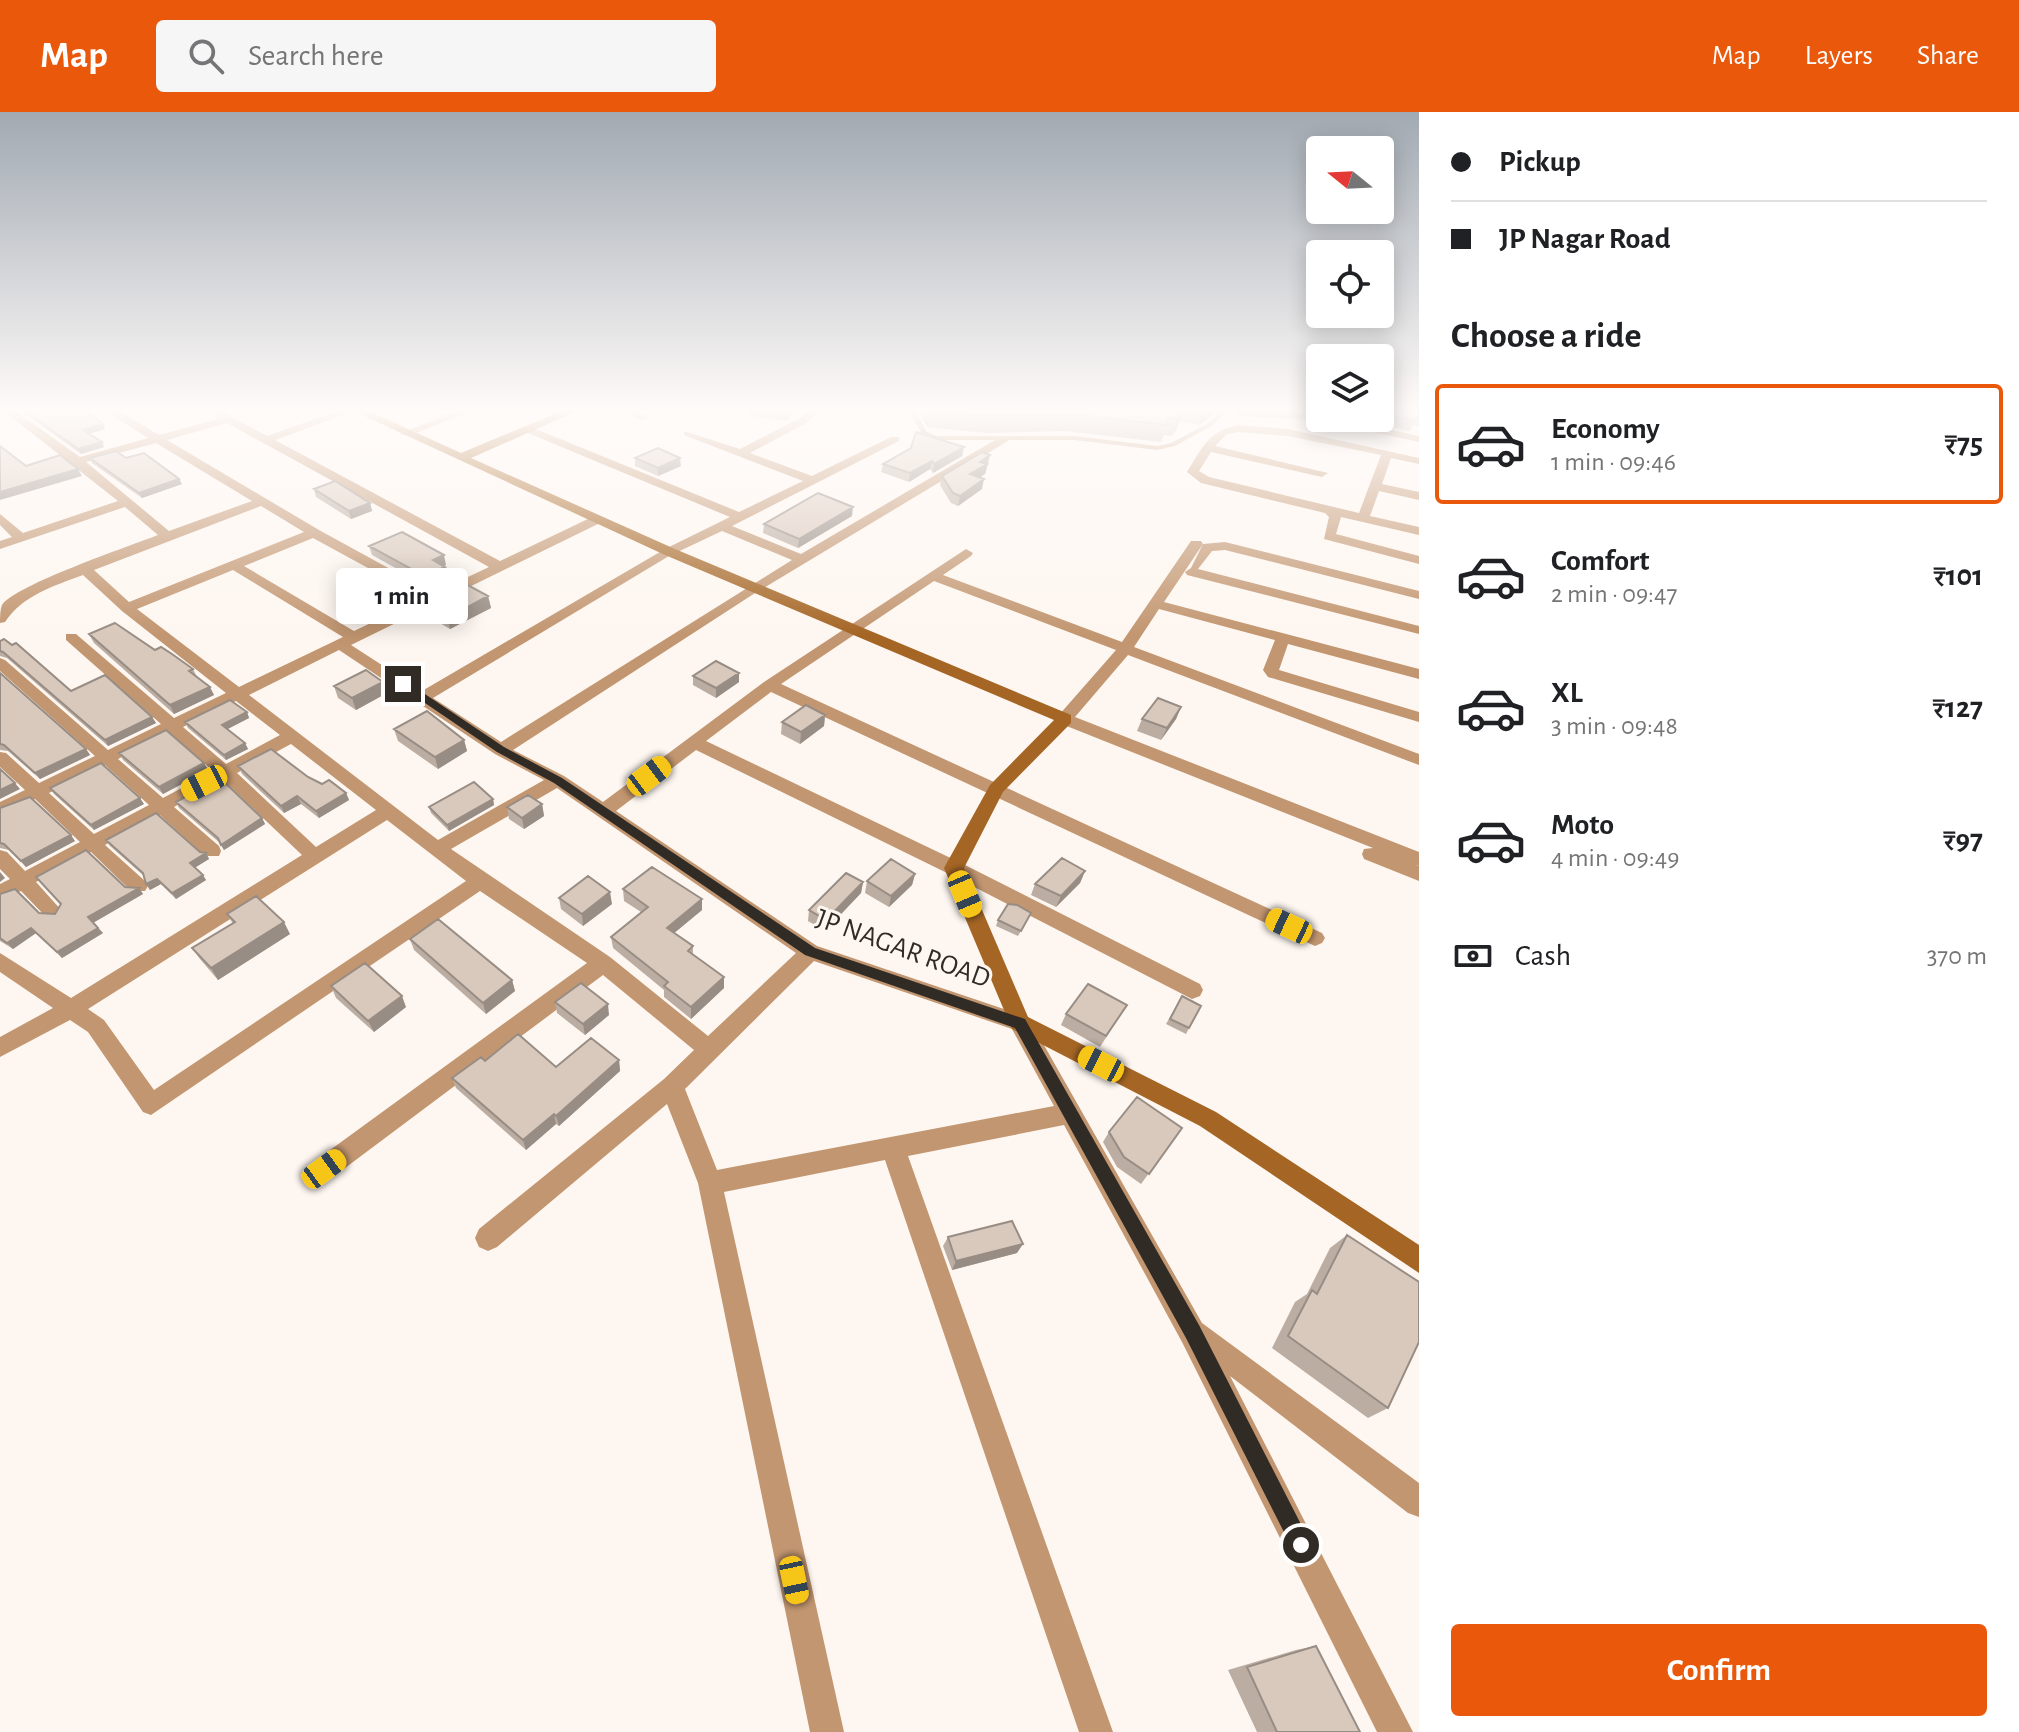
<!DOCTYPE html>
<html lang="en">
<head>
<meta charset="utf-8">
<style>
  :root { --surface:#fff; --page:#f6f6f6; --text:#202124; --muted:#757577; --line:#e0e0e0; --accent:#ea580c }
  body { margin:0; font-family:"Alegreya Sans",sans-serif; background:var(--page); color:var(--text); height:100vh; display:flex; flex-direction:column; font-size:30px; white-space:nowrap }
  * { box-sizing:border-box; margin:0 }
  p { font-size:26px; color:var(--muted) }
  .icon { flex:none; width:44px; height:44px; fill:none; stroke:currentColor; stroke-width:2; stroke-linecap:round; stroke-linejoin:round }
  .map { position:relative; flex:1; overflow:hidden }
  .side { display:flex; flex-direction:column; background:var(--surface); width:600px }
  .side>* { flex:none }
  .hud { display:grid; align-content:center; height:176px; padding:0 32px; background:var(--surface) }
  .needle { width:52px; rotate:288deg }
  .tools { position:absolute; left:1306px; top:24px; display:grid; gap:16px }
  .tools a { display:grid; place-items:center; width:88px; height:88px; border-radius:8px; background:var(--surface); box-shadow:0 4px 20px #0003; font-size:40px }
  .end { position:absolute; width:36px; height:36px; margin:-18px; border:10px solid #312b26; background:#fff; box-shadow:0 0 0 4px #fff }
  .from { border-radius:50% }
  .bubble { position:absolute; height:56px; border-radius:8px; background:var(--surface); box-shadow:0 4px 20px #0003; font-size:26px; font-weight:700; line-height:56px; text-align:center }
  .car { position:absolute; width:24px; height:48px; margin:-24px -12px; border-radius:10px; box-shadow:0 0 6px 2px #0007; background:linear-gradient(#f5c518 24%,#345 0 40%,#f5c518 0 76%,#345 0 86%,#f5c518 0) }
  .hud b { display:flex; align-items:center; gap:28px; height:76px; font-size:30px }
  .hud b+b { border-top:2px solid var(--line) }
  .hud i { width:20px; height:20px; background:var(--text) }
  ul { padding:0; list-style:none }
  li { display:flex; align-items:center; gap:24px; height:120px; margin:0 16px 12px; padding:0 16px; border:4px solid transparent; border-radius:8px }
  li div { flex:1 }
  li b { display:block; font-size:30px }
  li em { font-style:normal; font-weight:700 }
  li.active { border-color:var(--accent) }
  li>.icon { width:72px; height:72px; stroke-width:1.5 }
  h2 { padding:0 32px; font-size:36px; line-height:96px }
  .pay { display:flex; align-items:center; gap:20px; height:88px; padding:0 32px; font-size:30px }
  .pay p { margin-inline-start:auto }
  .primary-button { display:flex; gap:16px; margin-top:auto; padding:16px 32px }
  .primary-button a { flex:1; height:92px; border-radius:8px; background:var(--accent); color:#fff; font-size:32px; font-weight:700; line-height:92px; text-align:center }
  header { display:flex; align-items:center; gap:48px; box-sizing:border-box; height:112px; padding:0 40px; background:var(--accent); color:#fff }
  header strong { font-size:38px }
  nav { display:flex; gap:44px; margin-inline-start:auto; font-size:28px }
  .search { width:560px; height:72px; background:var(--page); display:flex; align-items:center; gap:20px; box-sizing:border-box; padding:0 28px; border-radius:8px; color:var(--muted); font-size:30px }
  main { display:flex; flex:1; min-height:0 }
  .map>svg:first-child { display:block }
</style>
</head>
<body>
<header>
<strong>Map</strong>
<div class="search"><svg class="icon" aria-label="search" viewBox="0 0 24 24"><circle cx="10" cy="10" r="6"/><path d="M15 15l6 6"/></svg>Search here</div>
<nav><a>Map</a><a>Layers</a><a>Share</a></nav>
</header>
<main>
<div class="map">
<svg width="1419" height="1620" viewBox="0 0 1419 1620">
  <rect width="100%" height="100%" fill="#fef7f1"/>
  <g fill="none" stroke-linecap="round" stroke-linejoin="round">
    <path fill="#c29670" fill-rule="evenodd" d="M913,296H920L916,301L927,320L937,324H1075L1157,334L1171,331L1209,311L1219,301L1218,296H1224L1225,301L1213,313L1175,334L1157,338L1075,328H936L922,322L910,301Z"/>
    <path fill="#c29670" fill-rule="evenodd" d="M0,296H11L80,345L148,326L101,296H114L159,323L219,307L202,296H216L267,324L346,296H362L275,328L500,449L592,405H600V411L351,533L422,579L665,437L730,405L523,319V315H531L739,400L803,369L684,323V319L740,337L800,306L810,296H822L808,310L750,341L812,364L891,325H899V329L732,414L801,442L1000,325H1008V329L752,483L513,638L564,664L603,690L764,570L966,437L973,441L971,444L943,463L1122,530L1191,429H1201L1203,432L1164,490L1419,557V567L1288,532L1279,558L1419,600V610L1268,565L1263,558L1275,528L1159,497L1134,535L1419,642V653L1128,543L1075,605L1419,740V754L1413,752L1419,754V769L1364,747L1362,742L1364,737L1373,736L1059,611V603L1116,538L934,469L781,572L1322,821L1325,826L1322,831L1315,834L771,580L706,629L961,751L1200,872L1203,878L1200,884L1192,887L947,761L696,638L616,699L817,834L1028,905L1202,1211L1419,1371V1405L1408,1401L1230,1264L1413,1620H1377L1182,1230L1064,1013L908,1044L1113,1620H1079L885,1048L724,1080L844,1620H810L698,1071L667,992L497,1135L488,1139L479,1135L475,1126L479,1117L664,967L694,938L603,863L333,1065L324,1068L315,1065L312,1057L315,1049L587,851L480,779L151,1003L143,1000L88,920L70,908L0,945V925L53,896L0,860V841L71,886L302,743L223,668L174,695L219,734L221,739L219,744H205L160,703L105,733L145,769L148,774L145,779H131L91,740L36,770L63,800L60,805H46L21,779L0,788V772L10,767L0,757V738L7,740L25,759L80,730L35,687L0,703V690L25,678L0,655V640L6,641L39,671L95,644L0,559V546L5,548L108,638L161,612L66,528V522H76L174,606L226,581L122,499L83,463C54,474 23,483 5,510L0,511C0,505 0,498 2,493C15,473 130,434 158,423L125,395L0,437V429L12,425L0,413V402L23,421L118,389ZM227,311L489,455L434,481L319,418L167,328ZM156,331L252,389L169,419L86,350ZM261,394L304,420L129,490L94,458ZM722,419L792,448L501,630L433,586L669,444ZM313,426L423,486L354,519L244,454ZM233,458L343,525L239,575L137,497ZM339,538L495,642L544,668L438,728L249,583ZM236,589L280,623L226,652L183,615ZM170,621L213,659L163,686L118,647ZM291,632L376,698L316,735L237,661ZM105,653L149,693L94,722L49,681ZM557,676L796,841L708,924L610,845L451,737ZM387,708L466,769L154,978L104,908L88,897ZM814,849L1012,917L1054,994L717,1058L685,977Z
      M462,296H478L409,324L400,322Z
      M613,296H629L650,306L641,308Z
      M1233,296L1320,302V306H1325L1320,308L1239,304Z
      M1345,308L1419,324V330L1341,313V309Z
      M1238,313L1288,317L1419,346V352L1391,346L1382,372L1419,380V388L1379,379L1370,404L1419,415V423L1341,405L1336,422L1419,444V452L1324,427L1329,405L1325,401L1201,371L1187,360C1203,335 1207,320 1238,313ZM1238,320L1288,324L1381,343L1359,401L1209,365L1199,359L1211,340L1322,365L1328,361L1215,334L1227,322Z
      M1225,430L1419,479V487L1225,438L1212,439L1198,457L1419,514V522L1187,463L1185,460L1191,456L1203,432Z"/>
    <path fill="#a56625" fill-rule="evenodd" d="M347,296H362L461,341L569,296H584L471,346L675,437L1071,603V611L1003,680L964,756L1028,905L1216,1000L1419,1133V1161L1200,1014L1012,917L944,756L990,673L1054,608L665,443Z"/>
  </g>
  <path fill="#bbada2" d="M17,296H82L103,312L105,317L89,322L102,330L104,335L81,342Z
    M791,296V303L785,309L749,304V297Z
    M923,296H1216L1214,302L1199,313L1179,309L1172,324L1164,323L1161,330L1064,319L986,321L927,315L922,305Z
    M1283,296H1309L1308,298Z
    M1380,296H1419V314L1413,313L1410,319L1351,306H1380Z
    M964,335L962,344L933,361L930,357L909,370L881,360L883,352Z
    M90,346H126L179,367L182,372L142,386L92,351Z
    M635,346L681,354L658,364L635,354Z
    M988,352L985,362L979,366L982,377L958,394L951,391L940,373L942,364Z
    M314,377L370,391L372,399L351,407L316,385Z
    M852,404L798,436L763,421L764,412Z
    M369,434L446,453L443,454L447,465L426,473L372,443Z
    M488,484L491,496L450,517L423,501L420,490Z
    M89,522L155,538L193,557L197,565L214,583L174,602L94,531Z
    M0,529L71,579L152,605L156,611L108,634L7,546L0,544Z
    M0,561L86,637L90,643L40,667L8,639L0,638Z
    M693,564L739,570L716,586L693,573Z
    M334,574L387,581L356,598L338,586Z
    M1181,595L1176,607L1161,628L1137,619L1142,607Z
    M247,600L249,606L227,617L245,631L248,637L226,648L188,616L185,610Z
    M825,603L824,614L800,632L781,622L782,610Z
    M394,617L464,628L467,639L438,657L398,629Z
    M119,641L204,651L208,658L163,682L123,648Z
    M238,654L308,665L322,672L346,681L349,688L319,706L301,692L284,701L242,662Z
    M50,676L144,692L94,718L54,682Z
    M493,687L494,693L449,719L431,701L429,695Z
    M176,690L262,706L265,712L224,738L220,731L179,696Z
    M542,692L544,704L524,717L509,707L507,695Z
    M0,696L75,729L26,755L9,738L0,736Z
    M106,728L206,741L209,747L195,755L206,768L176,787L161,772L150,778L144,764L110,734Z
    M1085,759L1080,771L1056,795L1031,783L1035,772Z
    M915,762L912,773L889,795L865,781L867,769Z
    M863,770L861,781L825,819L808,809L809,798Z
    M125,775L139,776L143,782L93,810L103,821L62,846L36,821L13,837L0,829V782L39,801L55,802Z
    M623,777L702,798L674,821L693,834V843L724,865V876L691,907L664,885V878L613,836L611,825L641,800L624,789Z
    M559,786L612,792L583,814L561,797Z
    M1031,801L1018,824L996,814L998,808Z
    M227,802L290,822L218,868L200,847L192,836L233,812Z
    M410,827L512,868L515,879L486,902L414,838Z
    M331,874L406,895L374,920L336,886Z
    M1182,884L1189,916L1186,922L1166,912Z
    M555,890L609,903L585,923L557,901Z
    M1127,893L1100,935L1061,913L1066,902Z
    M619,948L620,959L559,1014L556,1012L526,1038L456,976L452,966L485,949L556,955Z
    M1182,1016L1141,1072L1117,1055L1103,1030L1109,1020Z
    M1347,1123L1388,1296L1368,1306L1272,1236L1295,1190L1307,1182L1330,1136Z
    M948,1125L1017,1141L952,1158L943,1134Z
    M1316,1534L1360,1620H1257L1228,1558L1296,1538Z"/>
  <path fill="#988d84" d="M791,296V303L785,309V302Z
    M1205,296H1216L1214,302L1199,313Z
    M1182,302L1176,318L1172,324L1178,307Z
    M103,312L105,317L85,323L83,318Z
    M102,330L104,335L81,342L78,337Z
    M964,335L962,344L933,361L934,352Z
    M990,343L985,362L968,372L970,362L980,350Z
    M680,346L681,354L658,364V356Z
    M932,349L930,357L909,370L910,361Z
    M78,357L82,364L0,388V380Z
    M179,367L182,372L142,386L139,381Z
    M984,367L982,377L958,394L960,384Z
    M370,391L372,399L351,407L349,399Z
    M853,395L852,404L798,436L799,427Z
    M444,443L446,453L435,457L433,448Z
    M445,455L447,465L426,473L424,464Z
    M488,484L491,496L450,517L448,506Z
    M739,561V570L716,586V576Z
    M383,570L387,581L356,598L352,586Z
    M210,575L214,583L174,602L170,593Z
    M1181,595L1176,607L1161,628L1167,616Z
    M247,600L249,606L224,619L222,613Z
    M825,603L824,614L800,632L801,620Z
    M152,605L156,611L108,634L105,628Z
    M464,628L467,639L438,657L435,645Z
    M245,631L248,637L226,648L224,643Z
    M86,637L90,643L40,667L35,661Z
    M204,651L208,658L163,682L159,675Z
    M15,671L20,677L0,687V678Z
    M346,681L349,688L319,706L316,699Z
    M297,684L301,692L284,701L281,694Z
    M140,686L144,692L94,718L91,713Z
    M493,687L494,693L449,719L447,713Z
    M542,692L544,704L524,717L522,706Z
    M262,706L265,712L224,738L221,733Z
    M71,723L75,729L26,755L21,749Z
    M206,741L209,747L193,757L190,751Z
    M1085,759L1080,771L1056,795L1061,784Z
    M0,760L5,766L0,770Z
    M915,762L912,773L889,795L891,784Z
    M203,763L206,768L176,787L172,781Z
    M157,767L161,772L150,778L146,772Z
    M863,770L861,781L825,819L826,808Z
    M139,776L143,782L93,811L88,805Z
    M610,780L612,792L583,814L582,802Z
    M702,787V798L667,827V816Z
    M284,810L290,822L218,868L211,856Z
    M31,816L36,821L13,837L7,831Z
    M98,816L103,821L62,846L57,840Z
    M724,865V876L691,907V895Z
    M512,868L515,879L486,902L483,891Z
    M402,884L406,895L374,920L368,909Z
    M608,892L609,903L585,923L583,912Z
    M619,948L620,959L559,1014L556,1004Z
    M554,1002L556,1012L526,1038L523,1028Z
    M1023,1132L1017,1141L952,1158L956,1149Z"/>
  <path fill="#d9c9bc" stroke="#988d84" stroke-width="2" d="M21,296H82L103,312L83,318L102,330L78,337Z
    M749,296H791L785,302Z
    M929,296H1156L1182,302L1178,307L1168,306L1167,313L1068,302L990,304L930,298Z
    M1380,296H1419V302L1416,309L1380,301Z
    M916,320L964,335L934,352L932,349L910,361L883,352L911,336Z
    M0,334L26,354L60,343L78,357L0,380Z
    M658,336L680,346L658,356L635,346Z
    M116,339L126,346L144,341L179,367L139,381L90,346Z
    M982,340L990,343L980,350L987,352L970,362L984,367L960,384L953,381L942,364Z
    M335,369L370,391L349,399L314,377Z
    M818,381L853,395L799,427L764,412Z
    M402,420L444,443L433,448L445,455L424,464L369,434Z
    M462,470L488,484L448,506L420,490Z
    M115,511L155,538L161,535L172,542L193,557L189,559L210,575L170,593L89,522Z
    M4,527L12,533L16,531L71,579L105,563L152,605L105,628L3,540L0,539V529Z
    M716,549L739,561L716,576L693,564Z
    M366,558L383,570L352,586L334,574Z
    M0,561L86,637L35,661L4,633L0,632Z
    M1158,586L1181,595L1167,616L1142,607Z
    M230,588L247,600L222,613L245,631L224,643L185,610Z
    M806,593L825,603L801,620L782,610Z
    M427,599L464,628L435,645L394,617Z
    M166,618L204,651L159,675L119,641Z
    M271,637L308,665L322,672L329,668L346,681L316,699L297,684L281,694L238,654Z
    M101,651L140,686L91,713L50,676Z
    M0,657L15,671L0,678Z
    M220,666L262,706L221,733L218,726L176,690Z
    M474,670L493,687L447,713L429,695Z
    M528,683L542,692L522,706L507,695Z
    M30,685L71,723L21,749L4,732L0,731V696Z
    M156,701L200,740L206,741L190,751L203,763L172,781L157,767L146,772L143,761L106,728Z
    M86,738L125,775L139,776L88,805L98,816L57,840L31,816L7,831L0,826V782L15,777L39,801L55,802L61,792L36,765Z
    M1062,746L1085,759L1061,784L1035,772Z
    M891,747L915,762L891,784L867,769Z
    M652,755L702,787L667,816L693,834L688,839L724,865L691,895L664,874L668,870L611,825L648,795L623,777Z
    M846,761L863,770L826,808L809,798Z
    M588,764L610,780L582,802L559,786Z
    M256,784L284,810L211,856L192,836L235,810L227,802Z
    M1008,792L1017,793L1031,801L1021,819L998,808Z
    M438,807L512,868L483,891L410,827Z
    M365,851L402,884L368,909L331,874Z
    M581,871L608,892L583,912L555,890Z
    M1088,872L1127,893L1106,924L1066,902Z
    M1182,884L1201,894L1189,916L1170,907Z
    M518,922L556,955L591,926L619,948L556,1004L554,1002L523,1028L452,966L481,945L485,949Z
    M1137,985L1182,1016L1149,1062L1124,1045L1109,1020Z
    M1012,1109L1023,1132L956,1149L948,1125Z
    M1347,1123L1419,1170V1230L1388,1296L1288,1224L1312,1178L1317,1182Z
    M1316,1534L1360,1620H1277L1247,1555Z"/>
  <linearGradient id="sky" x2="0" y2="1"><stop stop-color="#a1a9b2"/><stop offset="0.57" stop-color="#fffbf9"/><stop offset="1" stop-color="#fffbf9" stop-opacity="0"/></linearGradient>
  <rect width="1419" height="523" fill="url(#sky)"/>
  <path fill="#312b26" d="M400,570H407L504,635L562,666L815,836L1025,907L1199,1213L1308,1426L1311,1433L1308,1440L1301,1443L1294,1440L1186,1226L1015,916L805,843L554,671L497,640L400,574Z"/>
  <g text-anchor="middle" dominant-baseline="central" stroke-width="6" stroke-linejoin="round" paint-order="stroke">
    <g font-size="28" fill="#312b26" stroke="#fef7f1">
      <text transform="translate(903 837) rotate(20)">JP NAGAR ROAD</text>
    </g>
  </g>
</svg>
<div class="tools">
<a><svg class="needle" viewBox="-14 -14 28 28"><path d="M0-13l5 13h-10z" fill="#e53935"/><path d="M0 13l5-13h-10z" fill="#757577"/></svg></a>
<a><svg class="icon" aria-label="locate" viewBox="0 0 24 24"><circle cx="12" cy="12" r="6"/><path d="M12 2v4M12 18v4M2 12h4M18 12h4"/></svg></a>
<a><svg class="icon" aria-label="layers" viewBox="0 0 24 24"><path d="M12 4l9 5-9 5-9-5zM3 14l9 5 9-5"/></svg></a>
</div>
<i class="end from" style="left:1301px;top:1433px"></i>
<i class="end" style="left:403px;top:572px"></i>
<div class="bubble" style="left:336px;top:456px;width:132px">1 min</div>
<i class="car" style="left:649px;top:664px;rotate:53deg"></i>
<i class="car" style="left:204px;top:671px;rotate:243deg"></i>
<i class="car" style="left:965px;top:782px;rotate:157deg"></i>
<i class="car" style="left:1289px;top:814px;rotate:295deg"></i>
<i class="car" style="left:1101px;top:952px;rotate:297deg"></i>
<i class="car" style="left:324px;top:1057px;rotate:54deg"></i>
<i class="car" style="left:794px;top:1468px;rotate:168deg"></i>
</div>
<section class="side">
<div class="hud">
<b><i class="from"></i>Pickup</b>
<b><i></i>JP Nagar Road</b>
</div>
<h2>Choose a ride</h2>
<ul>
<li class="active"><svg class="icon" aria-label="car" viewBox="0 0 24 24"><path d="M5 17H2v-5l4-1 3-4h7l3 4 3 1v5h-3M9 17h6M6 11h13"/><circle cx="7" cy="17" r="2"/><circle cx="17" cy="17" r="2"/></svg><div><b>Economy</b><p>1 min · 09:46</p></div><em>₹75</em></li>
<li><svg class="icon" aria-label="car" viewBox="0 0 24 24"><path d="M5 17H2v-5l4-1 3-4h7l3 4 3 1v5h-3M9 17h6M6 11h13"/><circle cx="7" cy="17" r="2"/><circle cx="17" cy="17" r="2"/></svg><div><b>Comfort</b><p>2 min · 09:47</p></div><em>₹101</em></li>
<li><svg class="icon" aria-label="car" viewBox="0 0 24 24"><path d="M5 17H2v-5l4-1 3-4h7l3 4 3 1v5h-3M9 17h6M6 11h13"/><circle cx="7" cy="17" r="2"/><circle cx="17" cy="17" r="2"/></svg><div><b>XL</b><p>3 min · 09:48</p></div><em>₹127</em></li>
<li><svg class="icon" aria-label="car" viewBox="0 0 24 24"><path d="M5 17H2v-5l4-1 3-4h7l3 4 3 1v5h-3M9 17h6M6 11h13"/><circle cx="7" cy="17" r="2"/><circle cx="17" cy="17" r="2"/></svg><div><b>Moto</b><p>4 min · 09:49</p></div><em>₹97</em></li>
</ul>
<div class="pay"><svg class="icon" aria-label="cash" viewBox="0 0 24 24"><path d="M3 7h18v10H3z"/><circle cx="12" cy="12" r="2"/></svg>Cash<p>370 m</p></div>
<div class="primary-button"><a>Confirm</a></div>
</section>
</main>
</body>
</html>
